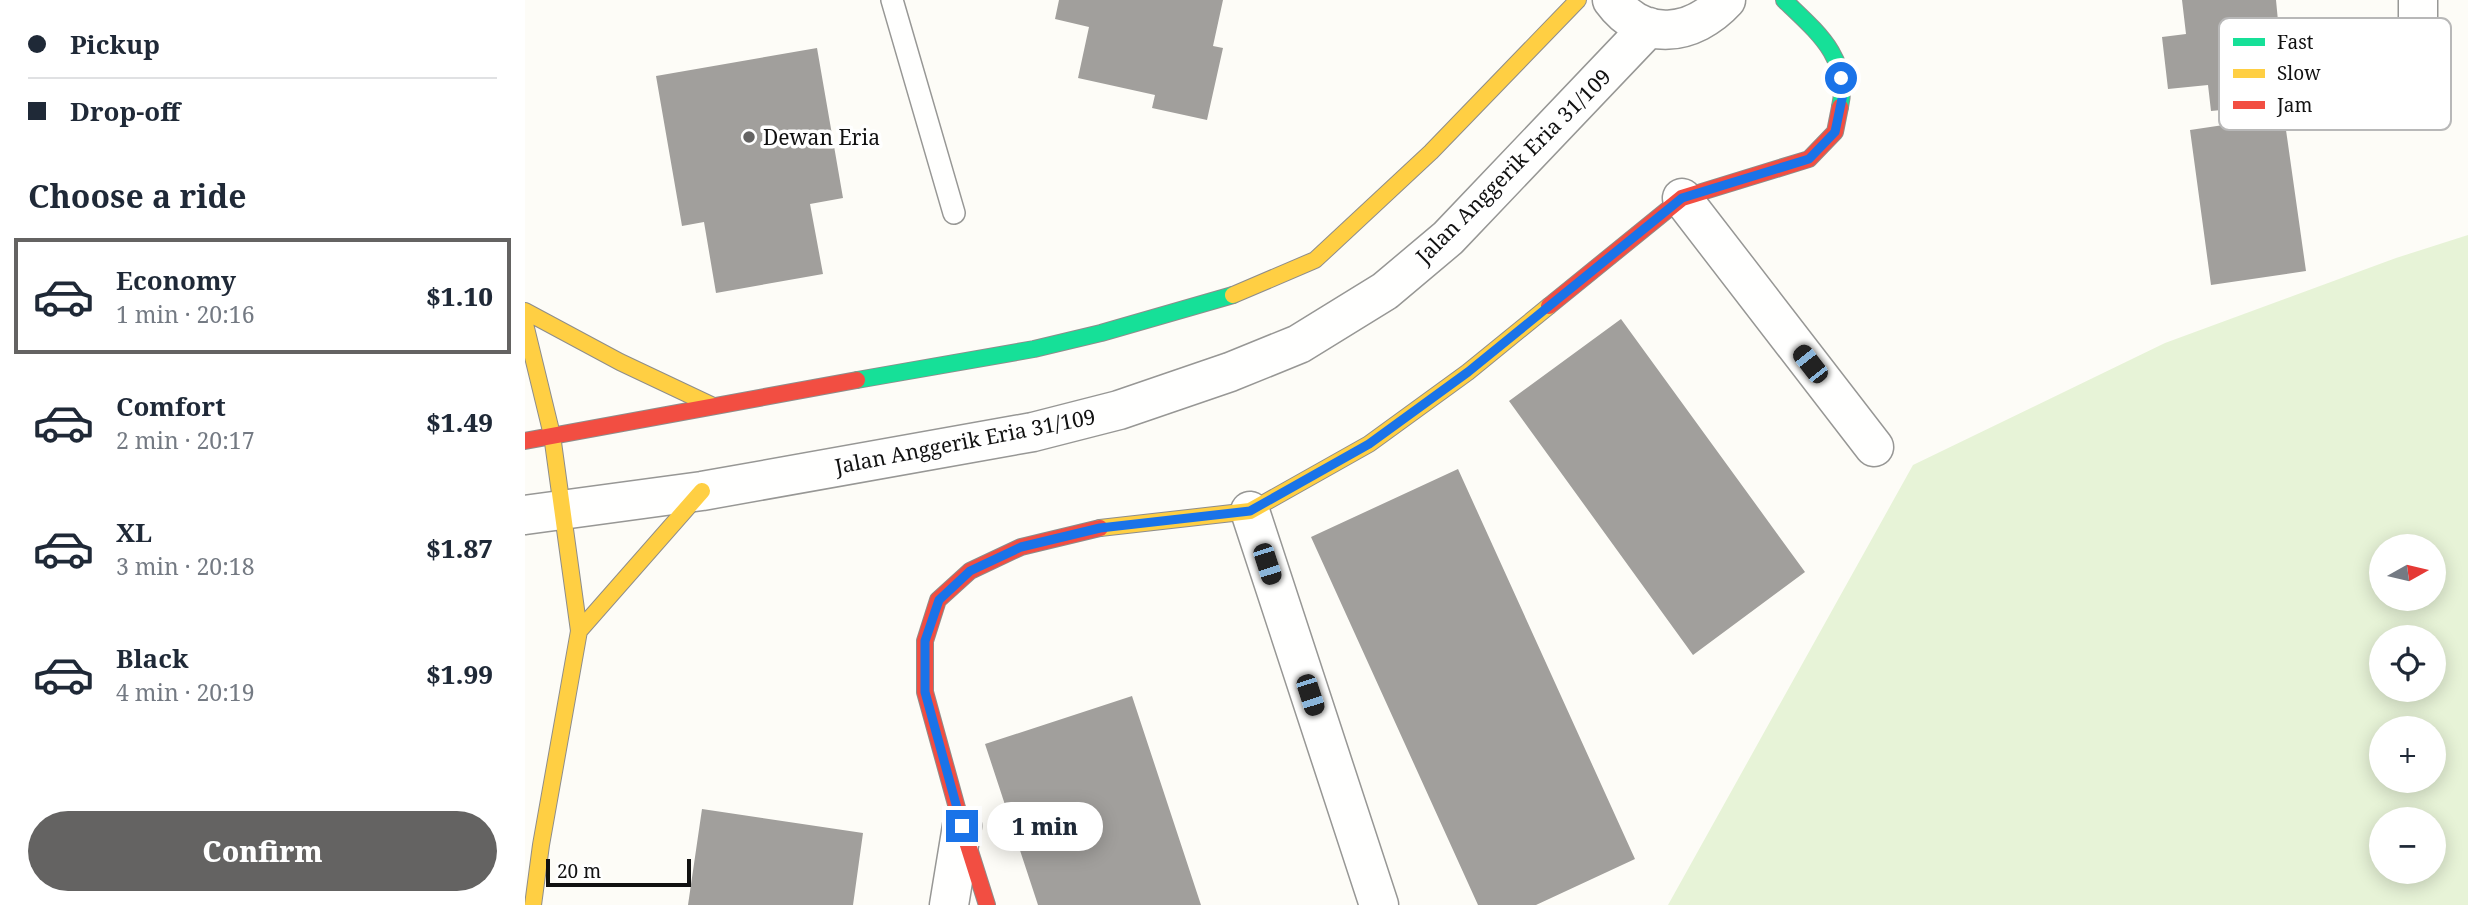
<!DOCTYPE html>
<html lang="en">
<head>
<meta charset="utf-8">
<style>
  :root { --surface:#fff; --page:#f6f6f7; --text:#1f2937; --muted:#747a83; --line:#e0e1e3; --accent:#646362 }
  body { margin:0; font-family:"Noto Serif",serif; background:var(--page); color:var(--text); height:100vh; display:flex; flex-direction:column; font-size:26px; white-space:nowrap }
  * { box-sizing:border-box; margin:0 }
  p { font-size:23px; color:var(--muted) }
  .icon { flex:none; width:38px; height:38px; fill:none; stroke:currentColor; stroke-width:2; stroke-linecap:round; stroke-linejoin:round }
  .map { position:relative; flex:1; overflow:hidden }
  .drawer { display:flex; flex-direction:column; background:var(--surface); width:525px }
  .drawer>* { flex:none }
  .guide { display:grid; align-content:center; height:154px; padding:0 28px; background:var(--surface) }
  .needle { width:46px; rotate:82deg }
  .buttons { position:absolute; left:1844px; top:534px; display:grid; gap:14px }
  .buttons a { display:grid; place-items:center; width:77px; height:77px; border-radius:50%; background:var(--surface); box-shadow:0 4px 18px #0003; font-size:35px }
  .scale { position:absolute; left:21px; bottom:18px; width:145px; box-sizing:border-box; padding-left:7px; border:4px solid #111; border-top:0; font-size:19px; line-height:24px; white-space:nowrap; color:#111; -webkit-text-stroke:5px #fff; paint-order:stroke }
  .end { position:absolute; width:32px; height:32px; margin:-16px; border:9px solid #1a73e8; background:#fff; box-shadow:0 0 0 4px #fff }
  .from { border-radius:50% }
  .bubble { position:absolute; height:49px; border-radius:24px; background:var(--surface); box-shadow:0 4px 18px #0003; font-size:23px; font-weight:800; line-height:49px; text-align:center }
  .car { position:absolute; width:21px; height:42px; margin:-21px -10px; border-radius:9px; box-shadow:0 0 5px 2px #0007; background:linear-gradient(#222 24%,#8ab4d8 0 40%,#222 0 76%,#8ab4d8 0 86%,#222 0) }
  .guide b { display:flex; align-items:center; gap:24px; height:66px; font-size:26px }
  .guide b+b { border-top:2px solid var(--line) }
  .guide i { width:18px; height:18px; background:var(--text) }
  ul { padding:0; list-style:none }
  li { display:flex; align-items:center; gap:21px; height:116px; margin:0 14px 10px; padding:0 14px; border:4px solid transparent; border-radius:0px }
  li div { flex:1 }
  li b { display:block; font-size:26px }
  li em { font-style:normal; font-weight:800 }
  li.active { border-color:var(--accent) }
  li>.icon { width:63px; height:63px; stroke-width:1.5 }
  h2 { padding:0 28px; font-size:32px; line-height:84px }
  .primary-button { display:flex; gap:14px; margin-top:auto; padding:14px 28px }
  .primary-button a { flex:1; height:80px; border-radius:42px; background:var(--accent); color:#fff; font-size:28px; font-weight:800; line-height:80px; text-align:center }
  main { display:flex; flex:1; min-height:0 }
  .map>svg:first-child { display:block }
</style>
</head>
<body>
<main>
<section class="drawer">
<div class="guide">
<b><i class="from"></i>Pickup</b>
<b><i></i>Drop-off</b>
</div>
<h2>Choose a ride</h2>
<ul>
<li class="active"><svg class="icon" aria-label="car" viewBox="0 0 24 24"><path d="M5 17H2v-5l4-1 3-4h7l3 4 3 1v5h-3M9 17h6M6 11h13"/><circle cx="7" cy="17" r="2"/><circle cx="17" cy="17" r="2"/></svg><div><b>Economy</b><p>1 min · 20:16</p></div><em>$1.10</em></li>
<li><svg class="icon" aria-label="car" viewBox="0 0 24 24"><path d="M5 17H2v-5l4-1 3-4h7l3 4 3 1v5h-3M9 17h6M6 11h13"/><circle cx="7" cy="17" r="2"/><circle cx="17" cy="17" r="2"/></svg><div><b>Comfort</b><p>2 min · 20:17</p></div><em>$1.49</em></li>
<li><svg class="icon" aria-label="car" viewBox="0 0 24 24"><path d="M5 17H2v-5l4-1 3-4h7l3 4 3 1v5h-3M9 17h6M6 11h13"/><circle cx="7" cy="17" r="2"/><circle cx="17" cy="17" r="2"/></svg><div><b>XL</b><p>3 min · 20:18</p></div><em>$1.87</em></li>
<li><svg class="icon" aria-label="car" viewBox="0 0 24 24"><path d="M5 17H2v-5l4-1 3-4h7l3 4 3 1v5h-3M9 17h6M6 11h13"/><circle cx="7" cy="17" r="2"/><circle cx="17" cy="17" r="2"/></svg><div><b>Black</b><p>4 min · 20:19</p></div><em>$1.99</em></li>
</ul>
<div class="primary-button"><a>Confirm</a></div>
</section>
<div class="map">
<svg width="1943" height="905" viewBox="0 0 1943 905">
  <rect width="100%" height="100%" fill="#fdfcf7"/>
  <path fill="#e7f3d7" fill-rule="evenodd" d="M1943,235V905H1143L1388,465L1640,343L1871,258ZM1857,546H1909V598H1857ZM1857,637H1909V690H1857ZM1857,728H1909V780H1857ZM1857,819H1909V872H1857Z"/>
  <path fill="#a19f9c" d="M534,0H698L688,46L698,48L682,120L627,108L630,95L553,78L564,27L530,19Z
    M1657,0H1751L1753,21L1776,18L1781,63L1732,68L1737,106L1686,111L1683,85L1643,89L1637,37L1661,34Z
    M292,48L318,198L285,204L298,274L191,293L179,222L157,226L131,76Z
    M1759,116L1781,271L1686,285L1665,130Z
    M1096,319L1280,572L1168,655L984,401Z
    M933,469L1110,859L1011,905H953L786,537Z
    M607,696L676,905H513L460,744Z
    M177,809L338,833L328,905H163Z"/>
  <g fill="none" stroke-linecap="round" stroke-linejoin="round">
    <defs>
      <path id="lane" d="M367,0L429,213"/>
      <path id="street" d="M1087,0C1118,43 1168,36 1201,0
        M1893,0V61
        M1157,198L1349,447
        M725,511L854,905
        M0,515L177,491L508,432L594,410L705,372L774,344L860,291L923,238L1124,27
        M424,905L437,826"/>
      <path id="fast" d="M1259,0C1291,31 1326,58 1315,107
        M332,380L509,349L576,333L708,295"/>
      <path id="slow" d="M708,295L790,260L906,152L1053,0
        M0,311L95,362L186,405
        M0,324L27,435L54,631L16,845L8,905
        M575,528L725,511L844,444L943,372L1024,306
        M54,631L177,491"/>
      <path id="jam" d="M1024,306L1157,198L1284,159L1310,132L1315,107
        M0,441L332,380
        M462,905L437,826L400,692V641L413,600L445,571L496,547L575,528"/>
    </defs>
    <use href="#lane" stroke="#979795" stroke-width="24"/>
    <use href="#street" stroke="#979795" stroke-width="41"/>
    <use href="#fast" stroke="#8e8d8b" stroke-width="18"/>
    <use href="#slow" stroke="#8e8d8b" stroke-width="18"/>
    <use href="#jam" stroke="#8e8d8b" stroke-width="18"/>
    <use href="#lane" stroke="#fffffe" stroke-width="21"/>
    <use href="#street" stroke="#fffffe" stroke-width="38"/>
    <use href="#fast" stroke="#16e098" stroke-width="16"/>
    <use href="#slow" stroke="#ffcf43" stroke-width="16"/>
    <use href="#jam" stroke="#f24e42" stroke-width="16"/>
  </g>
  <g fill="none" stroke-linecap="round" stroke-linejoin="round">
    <path stroke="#1a73e8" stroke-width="9" d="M437,826L400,692V641L414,600L445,571L496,547L575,528L725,511L844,444L943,372L1157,198L1284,159L1310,132L1318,94L1316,78"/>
  </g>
  <circle fill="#646362" stroke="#fff" stroke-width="2.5" cx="224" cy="137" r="7"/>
  <g text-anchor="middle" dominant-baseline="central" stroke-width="7" stroke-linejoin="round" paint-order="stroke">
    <g font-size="21" fill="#111" stroke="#fff" text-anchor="start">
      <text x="238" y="137">Dewan Eria</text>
    </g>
    <g font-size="21" fill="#111" stroke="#fff">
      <text transform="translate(988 166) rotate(-45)">Jalan Anggerik Eria 31/109</text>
      <text transform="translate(440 441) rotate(-11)">Jalan Anggerik Eria 31/109</text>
    </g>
  </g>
  <rect x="1694" y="18" width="232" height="112" rx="10" fill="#fff" stroke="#b8b8b8" stroke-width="2"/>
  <rect x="1708" y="38" width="32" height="8" fill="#16e098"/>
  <rect x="1708" y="69" width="32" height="9" fill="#ffcf43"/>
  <rect x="1708" y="101" width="32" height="8" fill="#f24e42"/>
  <g font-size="19" fill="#111">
    <text x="1752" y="49">Fast</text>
    <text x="1752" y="80">Slow</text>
    <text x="1752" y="112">Jam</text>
  </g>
</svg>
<div class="buttons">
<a><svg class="needle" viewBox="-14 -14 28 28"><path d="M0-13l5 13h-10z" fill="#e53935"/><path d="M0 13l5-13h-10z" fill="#747a83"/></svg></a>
<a><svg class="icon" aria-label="locate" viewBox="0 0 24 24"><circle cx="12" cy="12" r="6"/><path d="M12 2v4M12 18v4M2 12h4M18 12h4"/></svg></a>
<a>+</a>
<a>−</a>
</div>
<div class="scale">20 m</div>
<i class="end from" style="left:1316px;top:78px"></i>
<i class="end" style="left:437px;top:826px"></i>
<div class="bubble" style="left:462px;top:802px;width:116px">1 min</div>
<i class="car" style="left:1285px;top:364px;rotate:322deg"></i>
<i class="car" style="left:742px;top:564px;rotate:162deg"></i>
<i class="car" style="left:785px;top:695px;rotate:162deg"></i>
</div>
</main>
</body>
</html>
